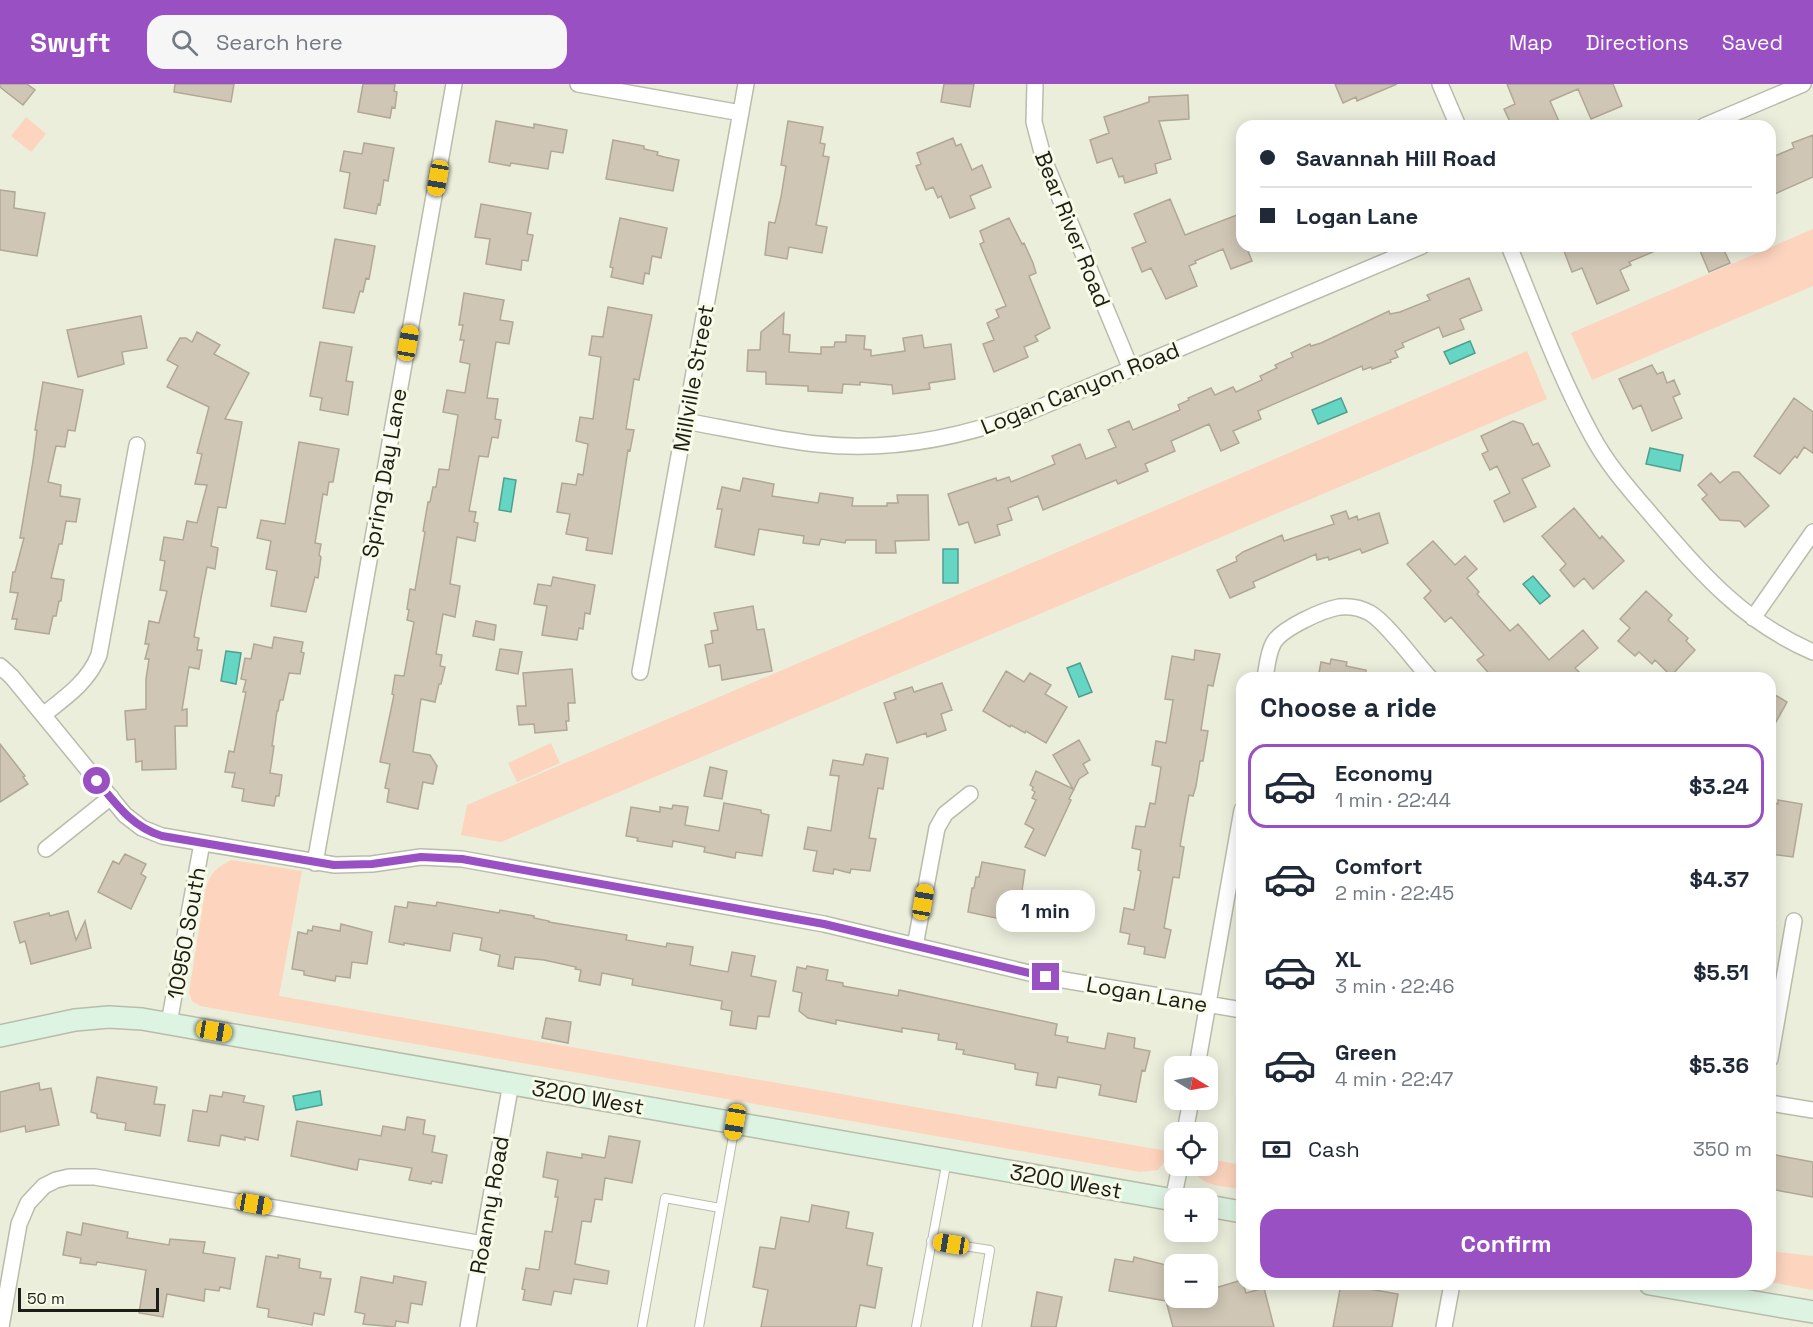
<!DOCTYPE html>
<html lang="en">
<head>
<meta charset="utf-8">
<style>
  :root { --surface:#fff; --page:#f6f6f7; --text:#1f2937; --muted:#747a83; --line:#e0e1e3; --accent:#9950c3 }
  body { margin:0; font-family:"Space Grotesk",sans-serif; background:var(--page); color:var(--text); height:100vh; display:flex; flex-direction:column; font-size:22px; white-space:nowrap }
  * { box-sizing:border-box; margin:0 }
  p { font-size:20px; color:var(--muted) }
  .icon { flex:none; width:33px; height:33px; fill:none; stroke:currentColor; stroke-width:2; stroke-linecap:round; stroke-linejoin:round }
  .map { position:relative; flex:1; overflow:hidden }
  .side { position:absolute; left:1236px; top:588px; width:540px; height:618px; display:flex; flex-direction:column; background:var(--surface); border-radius:18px; box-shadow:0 3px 15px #0003 }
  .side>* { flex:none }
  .banner { position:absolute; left:1236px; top:36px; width:540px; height:132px; border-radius:18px; box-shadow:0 3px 15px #0003; display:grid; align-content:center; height:132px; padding:0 24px; background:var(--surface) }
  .needle { width:39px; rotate:100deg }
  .tools { position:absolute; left:1164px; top:972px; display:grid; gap:12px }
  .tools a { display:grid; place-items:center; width:54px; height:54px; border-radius:12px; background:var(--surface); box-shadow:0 3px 15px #0003; font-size:30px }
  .scale { position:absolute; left:18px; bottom:15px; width:141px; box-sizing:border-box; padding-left:6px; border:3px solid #1c1d17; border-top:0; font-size:16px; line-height:21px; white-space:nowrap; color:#1c1d17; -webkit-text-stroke:4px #f8fbe8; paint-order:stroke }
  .end { position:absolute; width:27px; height:27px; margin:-14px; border:8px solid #9950c3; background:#fff; box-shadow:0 0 0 3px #fff }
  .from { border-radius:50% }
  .bubble { position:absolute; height:42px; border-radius:18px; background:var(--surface); box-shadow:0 3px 15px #0003; font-size:20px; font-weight:600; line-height:42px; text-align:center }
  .car { position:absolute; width:18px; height:36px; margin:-18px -9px; border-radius:8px; box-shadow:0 0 4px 2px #0007; background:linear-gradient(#f5c518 24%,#345 0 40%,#f5c518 0 76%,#345 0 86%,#f5c518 0) }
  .banner b { display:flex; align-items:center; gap:21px; height:57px; font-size:22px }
  .banner b+b { border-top:2px solid var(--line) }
  .banner i { width:15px; height:15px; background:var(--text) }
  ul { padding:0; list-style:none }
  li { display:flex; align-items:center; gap:18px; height:84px; margin:0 12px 9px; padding:0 12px; border:3px solid transparent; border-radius:18px }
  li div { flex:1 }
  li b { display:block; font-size:22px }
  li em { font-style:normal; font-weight:600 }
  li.selected { border-color:var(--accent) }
  li>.icon { width:54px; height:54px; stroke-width:1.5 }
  h2 { padding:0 24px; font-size:27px; line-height:72px }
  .pay { display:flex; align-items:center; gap:15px; height:66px; padding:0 24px; font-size:22px }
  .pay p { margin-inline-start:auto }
  .button { display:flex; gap:12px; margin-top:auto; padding:12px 24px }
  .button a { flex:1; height:69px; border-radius:18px; background:var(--accent); color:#fff; font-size:24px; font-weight:600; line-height:69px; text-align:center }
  header { display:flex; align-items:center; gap:36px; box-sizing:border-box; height:84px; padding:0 30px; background:var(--accent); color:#fff }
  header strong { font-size:28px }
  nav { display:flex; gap:33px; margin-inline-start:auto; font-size:21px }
  .search { width:420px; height:54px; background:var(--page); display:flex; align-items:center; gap:15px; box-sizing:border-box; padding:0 21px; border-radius:18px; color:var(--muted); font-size:22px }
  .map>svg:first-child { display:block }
</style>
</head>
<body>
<header>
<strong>Swyft</strong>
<div class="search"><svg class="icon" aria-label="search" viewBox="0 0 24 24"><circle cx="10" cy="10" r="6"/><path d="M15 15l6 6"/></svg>Search here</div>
<nav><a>Map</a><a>Directions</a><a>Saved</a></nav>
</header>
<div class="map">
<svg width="1813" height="1243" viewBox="0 0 1813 1243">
  <rect width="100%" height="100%" fill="#ebeedb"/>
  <path fill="#fdd4be" d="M26,33L46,50L31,68L11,52Z
    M1813,145V202L1592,296L1571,249Z
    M1527,267L1547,315L501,758L461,751L467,721Z
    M551,659L560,679L517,698L508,679Z
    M231,776L302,787L279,912L1167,1067L1164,1078L1158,1086L1140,1088L200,922L192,917L189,908L205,808C209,791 215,784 231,776Z
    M1208,1075L1242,1081V1105C1222,1102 1199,1103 1191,1082H1208Z
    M1770,1167L1813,1172V1206L1770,1198Z"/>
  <path fill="#66d6c4" stroke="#509e90" stroke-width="1.5" d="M1470,257L1475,269L1450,280L1444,268Z
    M1341,314L1347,328L1318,340L1312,326Z
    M1650,364L1683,371L1680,387L1646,380Z
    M504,394L516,396L511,428L499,426Z
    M943,465H958V499H943Z
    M1533,492L1550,512L1540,520L1523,500Z
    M226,567L241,569L236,600L221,597Z
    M1080,579L1092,608L1079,613L1067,584Z
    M320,1007L322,1021L296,1026L293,1012Z"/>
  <path fill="#cfc6b5" stroke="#b0a796" stroke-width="1.5" d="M0,0H27L35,6L23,21L0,3Z
    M175,0H234L231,18L174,8Z
    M363,0H395L394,7L397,8L395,24L392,23L390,34L358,28Z
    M944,0H974L970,23L941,18Z
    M1335,0H1397L1357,17L1356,13L1343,19Z
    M1507,0H1613L1622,22L1591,35L1578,5L1550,17L1561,42H1512L1504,25L1515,20Z
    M1188,11L1189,35L1159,37L1171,75L1155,80L1157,89L1125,99L1123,92L1119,93L1112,74L1097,79L1090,56L1109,49L1104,33L1149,18V13Z
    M496,37L534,44V40L567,46L563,69L551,67L548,85L511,79L510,82L489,78Z
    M788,37L823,43L820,59L825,60L823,72L829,73L816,141L827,143L822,169L789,163L787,175L765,171L769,138L775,139L781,113L786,82L781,81Z
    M1813,51V93L1770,112V74L1794,64L1792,59Z
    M953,54L956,62L961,60L972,86L982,81L991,103L970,112L975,124L950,134L941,112L938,114L933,103L926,106L916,82L921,80L917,69Z
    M613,56L644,62V65L658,68L657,71L664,73L679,76L673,107L606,95Z
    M364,59L394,64L388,97L384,96L380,121L378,120L376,130L344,124L350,89L340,87L344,67L362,70Z
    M0,106L15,108L14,124L45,129L37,172L0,166Z
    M1170,115L1185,151L1242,129V162H1246L1252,177L1231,185L1223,165L1195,177L1196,179L1189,182L1197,202L1166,215L1151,184L1142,188L1132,164L1146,158L1134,130Z
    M481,120L531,129L527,150L533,151L528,177L522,176L521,186L486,180L490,155L475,153Z
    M620,134L667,144L661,174L652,172L649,190L645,189L643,200L611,193L613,184L610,183Z
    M1009,134L1022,160L1024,159L1033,179L1036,189L1029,192L1050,244L1035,252L1038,257L1024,263L1028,273L994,288L983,260L994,256L987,239L999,233L996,226L1006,222L980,160L984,158L980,147Z
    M335,155L375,162L369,195L366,194L363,208L360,207L354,229L323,224Z
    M1577,162H1667L1629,178L1631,181L1620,186L1629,206L1597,220L1582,184L1572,188L1564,167Z
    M1698,162H1722L1730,179L1709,188Z
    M1469,194L1482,226L1460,235L1464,245L1443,253L1439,243L1402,259L1404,263L1395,267L1398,273L1390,276L1391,278L1372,285L1371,283L1363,286L1362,282L1258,327L1261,335L1233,347L1239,359L1221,367L1209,340L1171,357L1175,367L1145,380L1148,387L1118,400L1116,396L1043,426L1038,412L1008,424L1012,436L997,441L1000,451L975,459L968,438L959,441L948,410L996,394L997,397L1009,393L1011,398L1055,380L1052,372L1080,360L1086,375L1116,363L1108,346L1129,337L1133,346L1180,326L1178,321L1189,316L1188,314L1211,304L1215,311L1233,303L1236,308L1262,296L1260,292L1277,284L1275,281L1293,273L1291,269L1310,260L1311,262L1321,259L1389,227L1390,230L1400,228L1430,216L1427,211Z
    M464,209L504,216L500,236L513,238L509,260L496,258L487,314L498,315L495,335L501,336L498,354L492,353L488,373L479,372L469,427L476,428L474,438L478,439L475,457L457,453L450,500L460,502L455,533L443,530L436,570L442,571L440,582L445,583L441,600H439L435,618L421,615L413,668L430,671L437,682L433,700L423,698L418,725L387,718L389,705L385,704L390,680L380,678L394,611L392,610L395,591L404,592L414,538L407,536L409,526L407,525L410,505L415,506L425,448L423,447L428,418H430L433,403H436L439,385L449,386L458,331L443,328L447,306L465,309L470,280L460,278L464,256H460L463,241H459Z
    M608,223L652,231L639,296L634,295L626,345L634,346L630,367L628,366L612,470L586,466L588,454L566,450L570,430L557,428L562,399L576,401L578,390L583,391L588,360L576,357L580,333L593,335L601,273L589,271L592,252L603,253Z
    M784,229L783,250L790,251L789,268L821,270V263H834L835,258H846V251L865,252L864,265L871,266V272L905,267L903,254L922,251L924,264L951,260L955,295L929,299L930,305L893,310L892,301L860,298V301L843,300L842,309L808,307V302L766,300V288L747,287L748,266H760L761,248Z
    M141,232L147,264L122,268L124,280L78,293L67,246Z
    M197,248L220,261L214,270L249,289L225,335L242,338L226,424L218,423L211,462L218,464L215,485L207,483L201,514L194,553L199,554L197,566H202L199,585L189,583L182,626L187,625V642H175L176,685L142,686V677L136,678L135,655L127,656L125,627L146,625V595L149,575H145L149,560H145L149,537L159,539L167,507L160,506L165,477L160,476L164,453L183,456L187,437L197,439L207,401L195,400L202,370L197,369L209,323L167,303L178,282L167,276L180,254H186L192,258Z
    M320,258L352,263L346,297L353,298L348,331L320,326L322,314L310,312Z
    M1652,281L1657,290L1663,288L1667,299L1674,296L1680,310L1673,313L1682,334L1652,347L1641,321L1633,325L1619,295Z
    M43,298L83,306L75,347L68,346L65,363L56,362L48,398L61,401L60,412L80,415L76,438L66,437L62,460H59L51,494L64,496L61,517H59L56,532H53L49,550L15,545L17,535H12L18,509L10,508L13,488H15L24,454H20L33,377L37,346H35Z
    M1794,314L1813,328V369L1804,363L1797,374L1795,372L1780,390L1754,372Z
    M1513,337L1523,340L1533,361L1538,359L1550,382L1522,395L1536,423L1504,438L1494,417L1510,409L1497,382L1490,386L1482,370L1488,367L1481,352Z
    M299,358L339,365L333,398H329L327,411L323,410L315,459L321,460L319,471L321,473L318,494L315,493L306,528L271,522L277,487L266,485L271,457L257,454L261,436L285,440Z
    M1733,388H1739L1769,422L1745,443L1740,437L1720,436L1702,415L1707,411L1698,401L1711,389L1720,399Z
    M743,394L774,400L772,412L818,419L820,409L853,414L852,422H887V419H898L897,411H928L929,456L895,457L896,469H876V456H846L845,459L821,455L819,461L803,459L804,452L759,445L754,471L715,463L722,425H717L722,403L740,407Z
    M1574,424L1600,455L1602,452L1624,477L1593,505L1584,494L1574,503L1560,486L1566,480L1542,452Z
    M1346,427L1349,435L1357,432L1358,436L1379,429L1388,459L1362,469L1360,465L1329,476L1328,473L1317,476L1316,470L1253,498L1255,503L1230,514L1217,486L1237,477L1236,473L1243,468L1282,451L1284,457L1334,440L1331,432Z
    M1433,457L1455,481L1465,472L1477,485L1467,494L1479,508L1477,510L1510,547L1518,540L1549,576L1583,546L1598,564L1575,584L1585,594H1493L1477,576L1484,571L1451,533L1445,538L1424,514L1431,507L1407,480Z
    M553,493L595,501L590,530L585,529L583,545L579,544L577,556L542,551L547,522L534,520L538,500L551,502Z
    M1646,507L1672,531L1668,536L1688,554L1686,557L1695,566L1671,592L1655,576L1652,580L1639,568L1635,572L1618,557L1630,544L1620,535Z
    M753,522L757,546L764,545L772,587L722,596L720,581L709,583L705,561L713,559L711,547L718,546L714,529Z
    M476,537L496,541L494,556L473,552Z
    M274,553L303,558L301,568L304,569L300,590L289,589L283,616H280L278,627H277L272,662H274L270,689L282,691L279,712H276L274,722L242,717L244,705L232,703L235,689L225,688L229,667L234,668L246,608H243L246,596L241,595L245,574L251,575L254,560L272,564Z
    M500,565L522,568L518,590L496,586Z
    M1195,566L1220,570L1213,602L1208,601L1201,646L1208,647L1203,677H1200L1196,702L1193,712L1189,711L1180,762L1184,763L1179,794L1173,793L1164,844L1171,846L1165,874L1144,870L1145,863L1128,860L1130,850L1120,848L1124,824L1134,826L1141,787L1138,786L1141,766L1132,764L1136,742L1145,743L1150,719L1155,720L1161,683L1152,681L1156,657L1166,659L1173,616L1165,615L1172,572L1194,576Z
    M1331,575L1347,578L1346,582L1366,586V594H1318L1321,578L1330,580Z
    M572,585L575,619H568L569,637H566L567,646L535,649L534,640L519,641L517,622H526L523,589Z
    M1006,587L1024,598L1030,589L1051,601L1045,610L1067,623L1046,659L1026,647L1025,649L1011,641L1010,643L983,627Z
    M942,599L952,626L941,630L946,646L927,653L926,649L897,659L884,619L896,615L894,609L912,603L914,608Z
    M1770,608L1787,618L1770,649Z
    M1079,656L1090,676L1083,680L1088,689L1079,695L1069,715L1071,716L1045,772L1025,763L1034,745L1025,740L1036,716L1032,714L1035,708L1032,706L1033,703L1030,701L1036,687L1073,705L1053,671Z
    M0,660L25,692L23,693L28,700L0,718Z
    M866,670L888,674L883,705L878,704L869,754L876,755L870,787L851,785L850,789L834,785L833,790L813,787L817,767L804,765L808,743L831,747L839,692L830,691L833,676L863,681Z
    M710,683L727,687L722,715L704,712Z
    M1778,716L1802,720L1793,773L1770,770V718L1778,720Z
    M724,719L761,726V729L769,731L762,772L736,768L735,774L704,768L705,763L673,757L672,763L637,757L638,754L626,752L631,723L660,728V723L672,725L673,721L688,723L685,741L719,747Z
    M125,770L146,780L141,790L146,793L131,825L98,808L113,777L119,780Z
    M982,778L1025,786L1021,813L1049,817L1050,810L1071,814L1067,841L1022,833L1020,842L1000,838L1001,835L968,828L972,804H974L976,793H979Z
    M408,818L436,822L437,818L499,829L500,826L534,832V834L549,837V838L627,851L626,856L666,863L667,859L693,863L690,881L728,888L732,868L755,872L751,892L776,897L769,933L758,932L756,945L730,941L732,927L721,925L722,917L632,901L633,895L602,889L600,901L579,897L581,886L575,885L576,883L544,876L515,873L513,885L498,882L500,871L480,866L482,854L453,849L450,867L404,859V861L389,858L395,822L407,824Z
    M68,827L76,856L85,837L91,864L31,880L25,857L20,859L14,838L49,829L50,832Z
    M341,840L372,848L367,880L352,878L350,894L336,892L335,897L304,891V887L292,885L298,848L307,850L308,846L312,847L313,842L340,847Z
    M807,882L828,886L826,896L843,899V902L898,912L899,906L1057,940L1055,951L1068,953L1067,958L1105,965L1108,949L1135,954L1134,964L1150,967L1145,987L1142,986L1136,1018L1099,1011L1101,1001L1058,993L1056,1004L1036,1001L1038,989L1015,985V980L963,970L964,966L956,965L957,959L938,956L939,950L902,944V948L836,936V940L808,934L799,927L802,909L793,907L797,883L806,885Z
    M546,934L571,938L568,959L542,954Z
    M97,993L157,1003L154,1020L165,1021L160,1052L125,1046L126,1039L97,1034V1030L91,1028Z
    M39,999L40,1006L51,1004L59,1041L26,1048L25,1042L0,1048V1008Z
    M223,1008L245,1012L243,1018L264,1022L258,1056L245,1053V1056L221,1051L219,1062L188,1057L193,1026L207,1028L210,1011L222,1013Z
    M407,1033L425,1036L423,1050L435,1052L432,1068L447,1071L442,1099L432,1097L431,1100L409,1096L412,1084L359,1075L357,1086L291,1072L297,1037L381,1052L383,1042L405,1046Z
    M609,1052L640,1057L632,1099L605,1094L602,1116L595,1115L591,1138L582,1137L575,1180L609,1187L607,1200L574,1195L571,1210L554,1207L551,1221L523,1216L525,1206L522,1205L526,1184L539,1186L545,1147L552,1148L558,1113H555L558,1096L543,1093L547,1068L582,1074V1070L605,1074Z
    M1770,1070L1813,1078V1113L1770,1105Z
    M812,1121L849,1128L846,1144L873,1149L867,1181L882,1184L875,1224L860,1221L856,1243H761L768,1206L753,1203L760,1163L775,1165L781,1133L809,1138Z
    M83,1139L128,1148L127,1154L169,1161L170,1155L205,1158L203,1169L235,1174L230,1205L220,1203L219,1207L205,1205L204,1217L167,1210L163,1233L139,1229L146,1186L97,1178L96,1181L80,1179L81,1174L63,1171L67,1148L81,1151Z
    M278,1171L300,1175L299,1184L321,1188L320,1194L331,1195L324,1231L314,1229L312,1241L268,1233L269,1225L257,1223L266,1172L278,1174Z
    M1134,1173L1174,1183V1214H1208V1206L1242,1196L1246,1209L1264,1204L1274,1243H1173L1166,1217L1109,1207L1115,1175L1133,1178Z
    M394,1192L426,1198L422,1221L411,1219L408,1239L396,1237L395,1243L363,1240L365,1230L355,1228L361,1193L393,1199Z
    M1341,1200L1398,1210L1392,1243H1333Z
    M1037,1208L1062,1213L1056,1243H1031Z"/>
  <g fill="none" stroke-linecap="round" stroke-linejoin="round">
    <defs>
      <path id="lane" d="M931,1157L990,1166L977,1243
        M642,1243L665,1114L720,1124
        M699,1243L735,1041
        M916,1243L947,1076"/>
      <path id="street" d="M578,0L741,29
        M1035,0L1034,38L1044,76L1131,285
        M1440,0L1458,42
        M1704,42L1803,0
        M1509,162C1535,225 1559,291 1591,350C1608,382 1631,407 1654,434C1703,491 1742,537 1813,568
        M685,337C729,345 773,355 817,360C890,368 961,354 1029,328L1422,162
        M1753,534L1813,448
        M0,582L12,593L125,731L142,744L162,752L335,781L372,780L421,773L462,775L824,840L1046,893L1242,926
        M640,588L746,0
        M1265,594C1267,582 1268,568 1274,558C1283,544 1322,526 1339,523C1349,522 1361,524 1370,529C1387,539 1415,578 1430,594
        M43,631C66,613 88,598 99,571L137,361
        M46,765L111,713
        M315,779L454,0
        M915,862L937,744L945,730L970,710
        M169,939L202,759
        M1770,975L1794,837
        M1197,982L1242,726
        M1770,1019L1813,1026
        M1185,1048L1191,1016
        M1173,1116L1180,1082
        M1,1243L19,1140L28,1119L44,1102L56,1096L69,1093H95L483,1160
        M468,1243L511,999
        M1444,1243L1452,1200"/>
      <path id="secondary" d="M0,952L75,936L109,933L142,935L1174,1116
        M1208,1122L1242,1128
        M1650,1200L1813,1228"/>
    </defs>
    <use href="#lane" stroke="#b9bcaa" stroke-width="10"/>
    <use href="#street" stroke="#b9bcaa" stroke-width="18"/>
    <use href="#secondary" stroke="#b9bcaa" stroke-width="24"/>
    <use href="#lane" stroke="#fff" stroke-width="8"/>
    <use href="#street" stroke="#fff" stroke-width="15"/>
    <use href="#secondary" stroke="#def4e2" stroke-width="21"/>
  </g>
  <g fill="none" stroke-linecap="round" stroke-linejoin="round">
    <path stroke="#9950c3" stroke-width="8" d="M97,697C116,720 132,743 162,752L334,781L372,780L421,773L462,775L824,840L1046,893"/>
  </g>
  <g text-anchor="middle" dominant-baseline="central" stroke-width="6" stroke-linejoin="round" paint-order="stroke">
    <g font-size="22" fill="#1c1d17" stroke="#f8fbe8">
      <text transform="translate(1073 145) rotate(68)">Bear River Road</text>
      <text transform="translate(693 294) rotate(-80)">Millville Street</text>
      <text transform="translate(1080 304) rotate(-22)">Logan Canyon Road</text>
      <text transform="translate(384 389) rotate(-80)">Spring Day Lane</text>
      <text transform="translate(186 849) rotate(-80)">10950 South</text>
      <text transform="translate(1147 910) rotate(10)">Logan Lane</text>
      <text transform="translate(588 1013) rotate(10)">3200 West</text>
      <text transform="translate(1066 1097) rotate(10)">3200 West</text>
      <text transform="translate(489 1121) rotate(-80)">Roanny Road</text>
    </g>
  </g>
</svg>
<div class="tools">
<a><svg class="needle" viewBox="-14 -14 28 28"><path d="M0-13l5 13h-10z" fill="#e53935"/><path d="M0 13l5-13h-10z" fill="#747a83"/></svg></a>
<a><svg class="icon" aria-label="locate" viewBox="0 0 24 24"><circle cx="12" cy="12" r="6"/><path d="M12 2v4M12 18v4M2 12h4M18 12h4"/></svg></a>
<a>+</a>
<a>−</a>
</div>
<div class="scale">50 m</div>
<i class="end from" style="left:97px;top:697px"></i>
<i class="end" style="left:1046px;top:893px"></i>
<div class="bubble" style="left:996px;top:806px;width:99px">1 min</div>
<i class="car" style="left:438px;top:94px;rotate:190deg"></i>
<i class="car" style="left:408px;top:259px;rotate:10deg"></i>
<i class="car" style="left:923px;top:818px;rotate:10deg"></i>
<i class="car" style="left:214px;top:947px;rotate:100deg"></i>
<i class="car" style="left:735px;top:1038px;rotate:190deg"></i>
<i class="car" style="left:254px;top:1120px;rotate:100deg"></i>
<i class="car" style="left:951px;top:1160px;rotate:279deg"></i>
<div class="banner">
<b><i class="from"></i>Savannah Hill Road</b>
<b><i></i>Logan Lane</b>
</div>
<section class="side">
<h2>Choose a ride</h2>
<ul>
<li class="selected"><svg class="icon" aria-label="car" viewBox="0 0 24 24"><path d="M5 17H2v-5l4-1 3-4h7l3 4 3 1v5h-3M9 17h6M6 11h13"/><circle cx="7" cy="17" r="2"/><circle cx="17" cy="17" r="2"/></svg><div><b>Economy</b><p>1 min · 22:44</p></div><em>$3.24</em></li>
<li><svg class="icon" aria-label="car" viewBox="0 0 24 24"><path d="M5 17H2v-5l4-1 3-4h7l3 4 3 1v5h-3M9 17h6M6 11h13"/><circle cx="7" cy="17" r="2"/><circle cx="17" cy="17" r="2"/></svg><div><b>Comfort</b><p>2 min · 22:45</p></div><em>$4.37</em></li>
<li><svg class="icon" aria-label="car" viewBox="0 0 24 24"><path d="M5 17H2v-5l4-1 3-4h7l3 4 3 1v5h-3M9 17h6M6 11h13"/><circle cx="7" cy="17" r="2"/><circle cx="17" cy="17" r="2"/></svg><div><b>XL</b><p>3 min · 22:46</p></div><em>$5.51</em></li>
<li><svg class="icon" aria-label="car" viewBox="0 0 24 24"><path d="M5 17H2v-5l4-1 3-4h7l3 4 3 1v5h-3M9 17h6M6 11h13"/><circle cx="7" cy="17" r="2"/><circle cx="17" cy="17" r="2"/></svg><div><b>Green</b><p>4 min · 22:47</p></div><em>$5.36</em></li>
</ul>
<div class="pay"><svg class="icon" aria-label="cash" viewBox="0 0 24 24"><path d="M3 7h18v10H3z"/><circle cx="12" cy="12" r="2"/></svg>Cash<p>350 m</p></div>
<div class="button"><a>Confirm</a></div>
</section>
</div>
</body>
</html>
